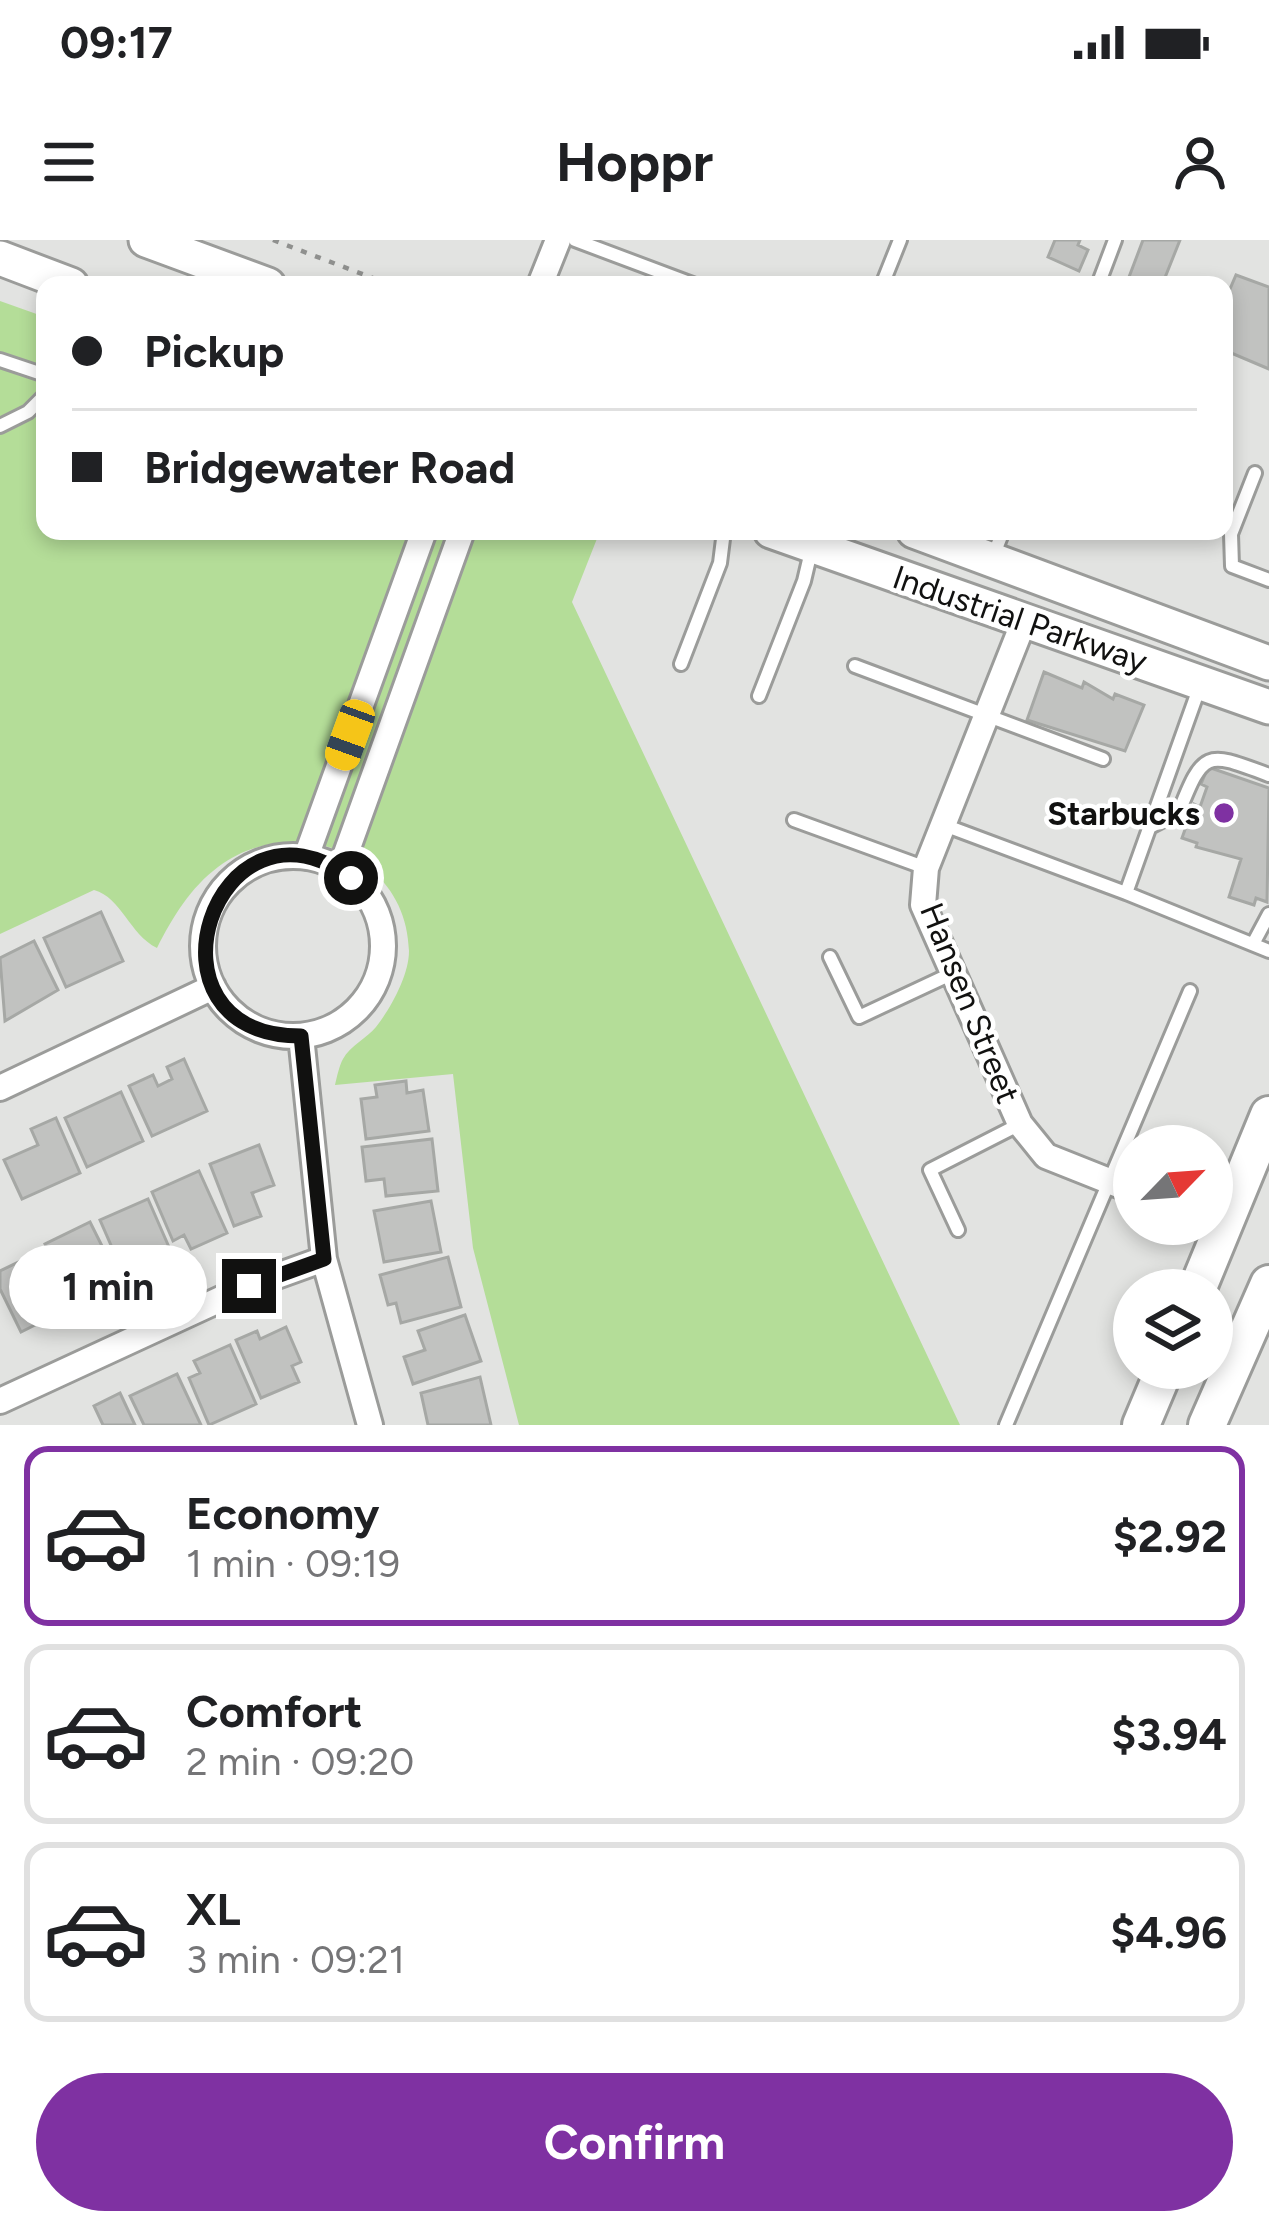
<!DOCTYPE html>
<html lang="en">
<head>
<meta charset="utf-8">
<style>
  :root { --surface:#fff; --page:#f2f2f2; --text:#202124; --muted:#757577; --line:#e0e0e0; --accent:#7f31a2 }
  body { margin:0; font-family:Figtree,sans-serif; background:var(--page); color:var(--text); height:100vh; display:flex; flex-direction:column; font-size:45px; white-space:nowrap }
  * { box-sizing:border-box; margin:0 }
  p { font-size:39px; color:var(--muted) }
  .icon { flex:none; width:66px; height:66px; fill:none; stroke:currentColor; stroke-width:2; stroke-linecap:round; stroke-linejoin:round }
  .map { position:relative; height:1185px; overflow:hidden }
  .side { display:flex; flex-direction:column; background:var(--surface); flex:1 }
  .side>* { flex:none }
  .banner { position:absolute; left:36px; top:36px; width:1197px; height:264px; border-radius:24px; box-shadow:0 6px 18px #0003; display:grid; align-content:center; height:264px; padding:0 36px; background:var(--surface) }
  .needle { width:78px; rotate:65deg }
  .buttons { position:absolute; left:1113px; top:885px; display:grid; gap:24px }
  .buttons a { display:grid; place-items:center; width:120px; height:120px; border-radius:50%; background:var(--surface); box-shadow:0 6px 18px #0003; font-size:60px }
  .end { position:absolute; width:54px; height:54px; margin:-27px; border:15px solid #111110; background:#fff; box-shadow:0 0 0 6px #fff }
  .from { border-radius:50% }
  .bubble { position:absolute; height:84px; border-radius:42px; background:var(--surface); box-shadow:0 6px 18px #0003; font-size:39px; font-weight:700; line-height:84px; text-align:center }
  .car { position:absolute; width:36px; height:72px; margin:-36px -18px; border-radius:15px; box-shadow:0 0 9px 3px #0007; background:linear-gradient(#f5c518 24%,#345 0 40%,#f5c518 0 76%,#345 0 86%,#f5c518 0) }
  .banner b { display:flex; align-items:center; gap:42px; height:114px; font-size:45px }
  .banner b+b { border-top:3px solid var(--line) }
  .banner i { width:30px; height:30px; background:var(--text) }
  ul { padding:21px 0 0; list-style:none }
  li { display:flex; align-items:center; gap:36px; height:180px; margin:0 24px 18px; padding:0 12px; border:6px solid var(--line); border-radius:24px }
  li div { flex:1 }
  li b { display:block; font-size:45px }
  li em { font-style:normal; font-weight:700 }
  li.selected { border-color:var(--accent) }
  li>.icon { width:108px; height:108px; stroke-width:1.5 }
  .primary-button { display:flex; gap:24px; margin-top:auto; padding:24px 36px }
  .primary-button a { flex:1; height:138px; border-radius:72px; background:var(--accent); color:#fff; font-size:48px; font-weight:700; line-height:138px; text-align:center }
  .status { display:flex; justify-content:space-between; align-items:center; height:84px; padding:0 60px; background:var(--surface); direction:ltr }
  .status svg { height:33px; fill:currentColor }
  header { display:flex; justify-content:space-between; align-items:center; height:156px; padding:0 36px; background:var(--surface); font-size:54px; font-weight:700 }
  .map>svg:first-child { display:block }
</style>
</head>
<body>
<div class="status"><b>09:17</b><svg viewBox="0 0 49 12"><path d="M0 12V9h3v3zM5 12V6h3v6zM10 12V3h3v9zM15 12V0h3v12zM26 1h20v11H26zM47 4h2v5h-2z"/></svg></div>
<header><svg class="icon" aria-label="menu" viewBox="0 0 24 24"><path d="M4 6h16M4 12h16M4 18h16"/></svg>Hoppr<svg class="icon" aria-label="person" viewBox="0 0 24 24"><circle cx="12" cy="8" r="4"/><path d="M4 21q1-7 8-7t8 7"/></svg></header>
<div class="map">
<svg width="1269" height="1185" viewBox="0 0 1269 1185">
  <rect width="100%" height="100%" fill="#e2e3e1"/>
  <path fill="#b4dd98" d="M0,61L45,77V291H600L572,362L960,1185H519L473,1008L453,834L335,845C337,837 339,826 343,819C350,806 367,798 376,787C391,768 409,735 409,711C407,613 293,571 218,627C191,647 172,678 157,708C129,694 122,658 94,650L0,694Z"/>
  <path fill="#c1c2c0" stroke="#a6a8a5" stroke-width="3" d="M1055,0H1080L1078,5L1088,10L1079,31L1048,17Z
    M1143,0H1180L1162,45H1126Z
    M1236,35L1269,47V129L1224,110V63Z
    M1044,432L1082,448L1084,442L1113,459L1115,454L1144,465L1125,511L1027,480Z
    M1208,527L1269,548L1267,662L1256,658L1254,665L1229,657L1241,619L1196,607L1197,603L1182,598L1194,564L1200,567L1207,547L1201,544Z
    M101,672L123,721L66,747L44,698Z
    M34,701L58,750L5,781L0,718Z
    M184,819L207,871L152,896L129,846L153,835L158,846L172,839L167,827Z
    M406,841L407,853L423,850L429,891L366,899L361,859L377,857L375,845Z
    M121,852L143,901L87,927L65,878Z
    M56,878L80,933L22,959L4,920L38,905L31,889Z
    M432,899L438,951L386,956L384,939L366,941L362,907Z
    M259,905L274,945L252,953L261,976L234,986L210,924Z
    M199,931L227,993L191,1009L184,995L173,1001L152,952Z
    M148,959L172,1014L124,1035L100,980Z
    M431,961L441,1012L384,1022L374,971Z
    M90,982L122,1046L94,1059L90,1051L72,1060L45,1004Z
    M31,1016L38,1031L48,1027L63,1059L43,1068L49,1078L21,1092L0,1049V1031Z
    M448,1017L461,1067L401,1083L396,1063L388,1065L380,1035Z
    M465,1075L481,1121L413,1144L404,1117L425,1110L418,1091Z
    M286,1087L301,1122L292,1126L299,1142L261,1158L236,1100L257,1091L260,1099Z
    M230,1105L256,1164L209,1185L189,1138L200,1133L194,1121Z
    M177,1134L201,1185H144L130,1156Z
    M480,1137L491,1185H428L421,1153Z
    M120,1153L135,1185H103L94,1166Z"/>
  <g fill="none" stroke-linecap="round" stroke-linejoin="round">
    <defs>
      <path id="service" d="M575,0L695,45
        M882,45L900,0
        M1098,45L1115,0
        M0,120L45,135
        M0,186L28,172L45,155
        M1255,233L1231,294L1232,326L1269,340
        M992,319L1003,291
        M681,424L720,323L724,291
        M855,426L1103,519
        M1201,443L1126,653L1269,711
        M759,456L804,341L812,307
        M794,580L926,628
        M944,585L1126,653
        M1150,587L1179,572C1204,508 1207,512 1269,535
        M1253,704L1269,674
        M830,717L859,777L953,733
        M958,990L930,930L1020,884
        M1006,1185L1190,751"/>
      <path id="minor" d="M540,45L558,0
        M1024,381L926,628L923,665L1020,884L1046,916L1134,951
        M203 706a90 90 0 1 1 180 0a90 90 0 1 1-180 0Z
        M306,617L424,291
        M340,630L462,291
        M301,796L324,1019L370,1185
        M0,848L213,747
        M0,1161L249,1046L324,1019"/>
      <path id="secondary" d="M146,0L268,45
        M0,18L71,45
        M771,291L1269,467
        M914,291L1269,423"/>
      <path id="primary" d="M1197,1050L1269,875
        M1141,1185L1165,1128
        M1207,1185L1269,1044"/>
    </defs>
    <use href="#service" stroke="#9b9c9a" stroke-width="18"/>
    <use href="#minor" stroke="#9b9c9a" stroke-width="30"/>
    <use href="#secondary" stroke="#9b9c9a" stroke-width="39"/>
    <use href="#primary" stroke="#9b9c9a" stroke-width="42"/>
    <path stroke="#8f908e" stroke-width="4.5" stroke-dasharray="6 9" stroke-linecap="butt" d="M273,0L391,45"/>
    <use href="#service" stroke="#fff" stroke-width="12"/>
    <use href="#minor" stroke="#fff" stroke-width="24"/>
    <use href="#secondary" stroke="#fff" stroke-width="33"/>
    <use href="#primary" stroke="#fff" stroke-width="36"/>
  </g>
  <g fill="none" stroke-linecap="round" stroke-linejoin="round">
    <path stroke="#111110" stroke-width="15" d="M249,1046L324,1019L301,796C130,796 215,538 351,638"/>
  </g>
  <circle fill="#7f31a2" stroke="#fff" stroke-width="4.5" cx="1224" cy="573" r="12"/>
  <g text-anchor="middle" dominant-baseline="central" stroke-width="9" stroke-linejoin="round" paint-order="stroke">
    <g font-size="33" fill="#111110" stroke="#fff">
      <text transform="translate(1020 379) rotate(19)">Industrial Parkway</text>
      <text transform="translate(970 763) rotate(68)">Hansen Street</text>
    </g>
    <g font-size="33" font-weight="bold" fill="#111110" stroke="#fff" text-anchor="end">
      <text x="1200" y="573">Starbucks</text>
    </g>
  </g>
</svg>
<div class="buttons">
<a><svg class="needle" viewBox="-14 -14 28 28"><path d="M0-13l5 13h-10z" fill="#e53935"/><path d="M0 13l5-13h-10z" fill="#757577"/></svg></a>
<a><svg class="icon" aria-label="layers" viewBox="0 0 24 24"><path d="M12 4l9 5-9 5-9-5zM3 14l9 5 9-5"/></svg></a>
</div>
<i class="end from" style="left:351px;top:638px"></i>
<i class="end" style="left:249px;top:1046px"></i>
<div class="bubble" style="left:9px;top:1005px;width:198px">1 min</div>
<i class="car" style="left:350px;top:495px;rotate:200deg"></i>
<div class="banner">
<b><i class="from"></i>Pickup</b>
<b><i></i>Bridgewater Road</b>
</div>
</div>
<section class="side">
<ul>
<li class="selected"><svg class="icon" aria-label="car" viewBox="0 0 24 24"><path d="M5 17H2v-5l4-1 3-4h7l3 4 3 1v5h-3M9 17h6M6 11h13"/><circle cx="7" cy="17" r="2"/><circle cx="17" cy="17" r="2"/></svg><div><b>Economy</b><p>1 min · 09:19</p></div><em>$2.92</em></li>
<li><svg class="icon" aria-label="car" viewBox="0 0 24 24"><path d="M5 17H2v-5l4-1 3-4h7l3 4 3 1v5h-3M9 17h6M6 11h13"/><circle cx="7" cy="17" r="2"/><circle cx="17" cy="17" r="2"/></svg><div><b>Comfort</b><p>2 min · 09:20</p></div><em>$3.94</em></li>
<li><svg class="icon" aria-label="car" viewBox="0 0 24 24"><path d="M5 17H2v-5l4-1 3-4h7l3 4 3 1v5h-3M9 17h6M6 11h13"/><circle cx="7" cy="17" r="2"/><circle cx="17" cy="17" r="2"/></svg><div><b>XL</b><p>3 min · 09:21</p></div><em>$4.96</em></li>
</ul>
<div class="primary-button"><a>Confirm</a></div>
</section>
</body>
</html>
